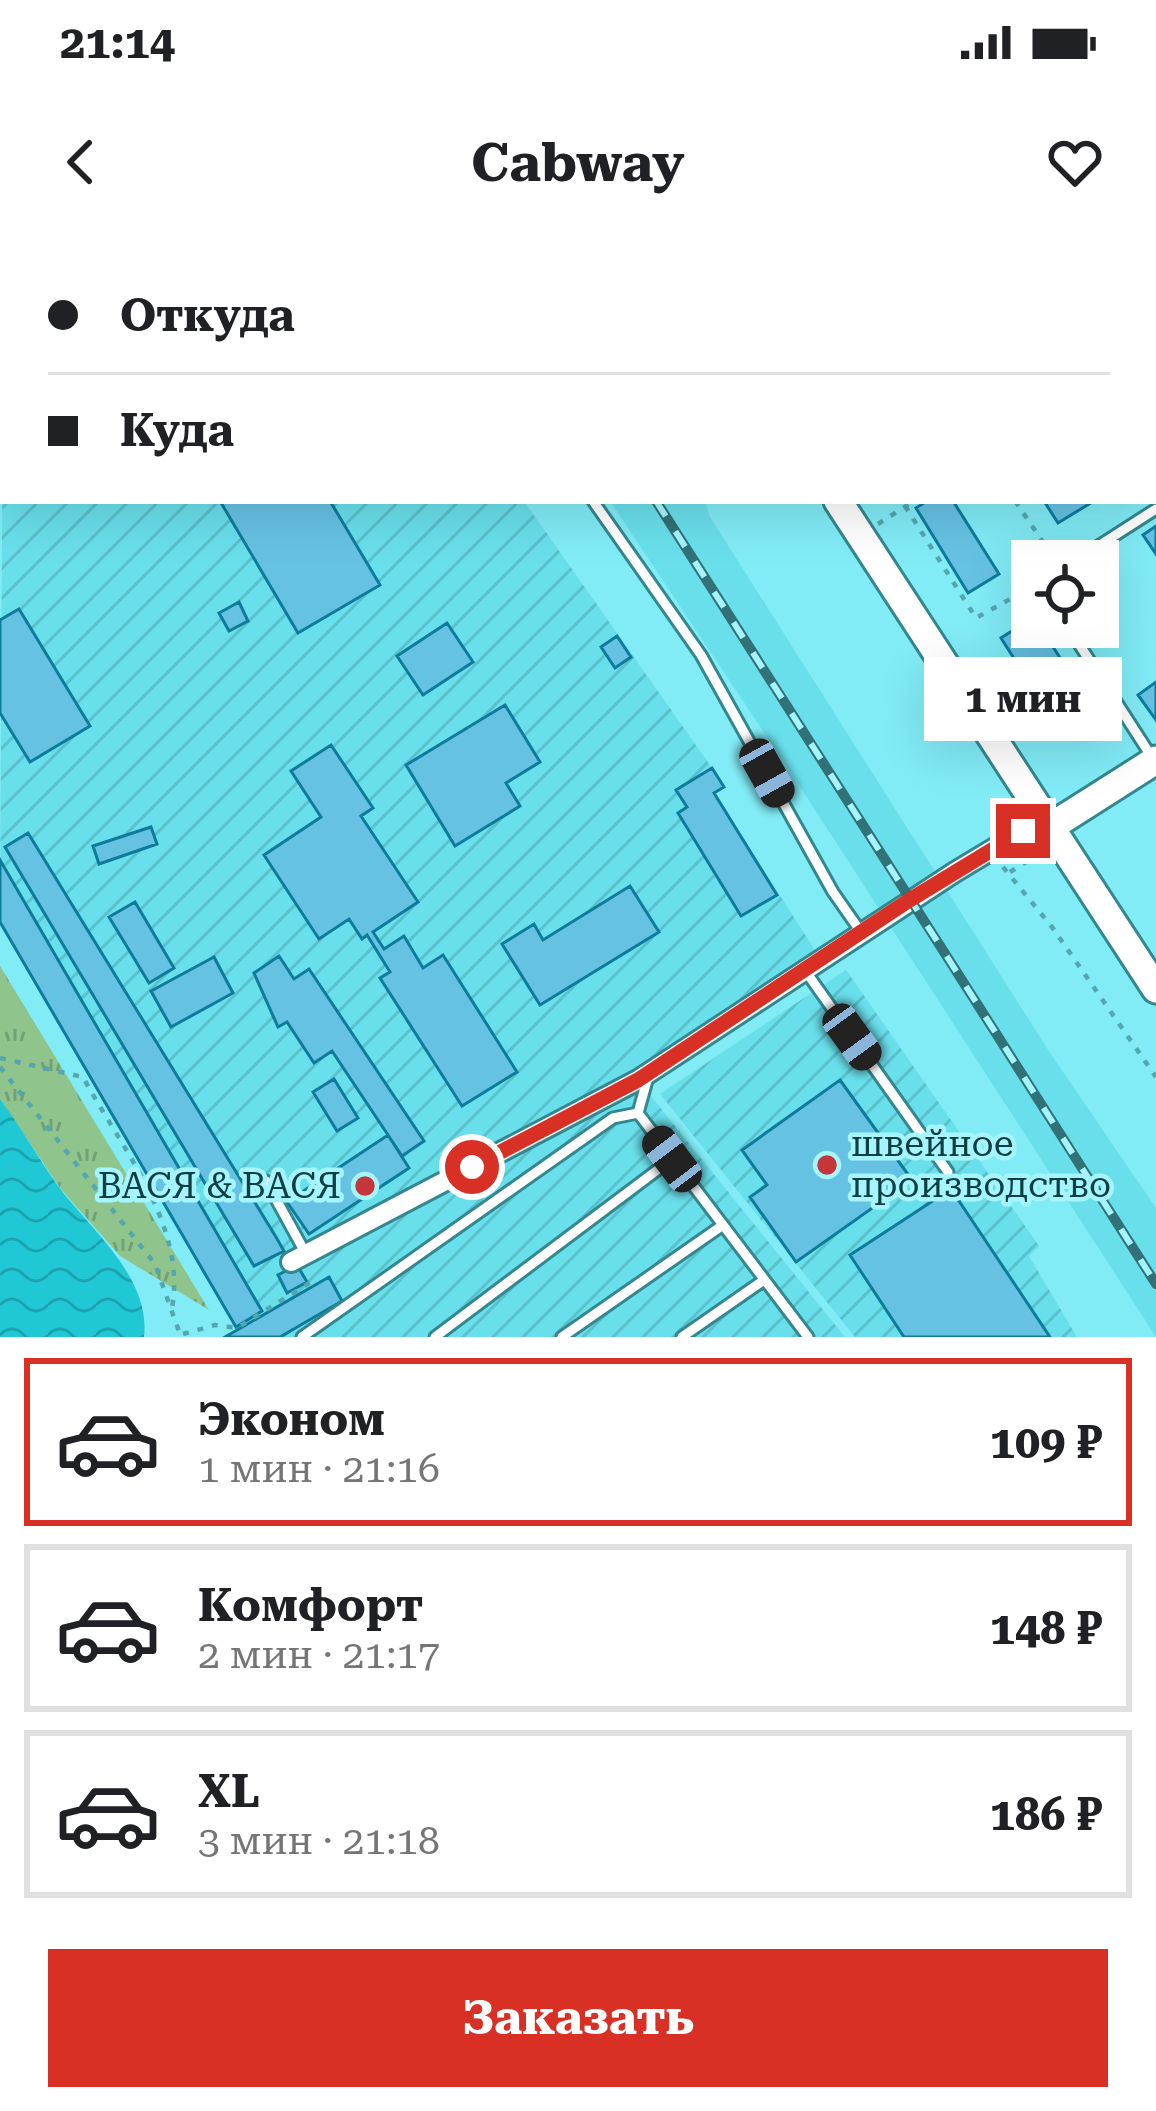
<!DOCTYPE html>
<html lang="ru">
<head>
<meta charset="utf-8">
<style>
  :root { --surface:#fff; --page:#f2f2f2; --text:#202124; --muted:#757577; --line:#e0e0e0; --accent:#d93025 }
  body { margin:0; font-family:"Roboto Serif",serif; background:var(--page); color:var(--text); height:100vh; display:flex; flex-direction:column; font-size:45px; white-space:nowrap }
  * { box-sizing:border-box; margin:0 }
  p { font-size:39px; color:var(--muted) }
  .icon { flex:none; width:66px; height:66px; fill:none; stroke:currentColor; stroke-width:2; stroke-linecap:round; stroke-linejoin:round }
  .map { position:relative; height:1097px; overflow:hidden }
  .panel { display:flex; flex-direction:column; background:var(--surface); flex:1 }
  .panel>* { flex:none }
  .hud { position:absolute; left:0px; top:0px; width:1158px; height:264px; box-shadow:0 12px 48px #0002; display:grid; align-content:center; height:264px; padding:0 48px; background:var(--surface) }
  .fabs { position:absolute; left:1011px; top:300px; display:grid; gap:24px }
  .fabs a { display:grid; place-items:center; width:108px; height:108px; border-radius:0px; background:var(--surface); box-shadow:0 12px 48px #0002; font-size:60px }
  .end { position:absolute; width:54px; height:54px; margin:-27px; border:15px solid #d93025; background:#fff; box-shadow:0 0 0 6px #fff }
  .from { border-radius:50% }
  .bubble { position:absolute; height:84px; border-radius:0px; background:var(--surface); box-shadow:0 12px 48px #0002; font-size:39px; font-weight:700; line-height:84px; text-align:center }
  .car { position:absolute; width:36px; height:72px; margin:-36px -18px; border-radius:15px; box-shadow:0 0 9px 3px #0007; background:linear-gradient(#222 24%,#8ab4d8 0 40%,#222 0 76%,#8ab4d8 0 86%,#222 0) }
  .hud b { display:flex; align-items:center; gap:42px; height:114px; font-size:45px }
  .hud b+b { border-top:3px solid var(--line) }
  .hud i { width:30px; height:30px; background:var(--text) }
  ul { padding:21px 0 0; list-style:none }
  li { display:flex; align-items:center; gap:36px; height:168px; margin:0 24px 18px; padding:0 24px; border:6px solid var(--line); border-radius:0px }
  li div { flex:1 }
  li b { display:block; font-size:45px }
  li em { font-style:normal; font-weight:700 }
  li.current { border-color:var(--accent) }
  li>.icon { width:108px; height:108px; stroke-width:1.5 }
  .primary-button { display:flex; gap:24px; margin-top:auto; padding:24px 48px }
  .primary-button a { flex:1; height:138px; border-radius:0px; background:var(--accent); color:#fff; font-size:48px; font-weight:700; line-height:138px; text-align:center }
  .status { display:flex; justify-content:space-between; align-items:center; height:84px; padding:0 60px; background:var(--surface); direction:ltr }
  .status svg { height:33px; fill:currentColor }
  header { display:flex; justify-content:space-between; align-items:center; height:156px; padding:0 48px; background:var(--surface); font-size:54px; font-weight:700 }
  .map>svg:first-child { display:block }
</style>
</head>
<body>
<div class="status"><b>21:14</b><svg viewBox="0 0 49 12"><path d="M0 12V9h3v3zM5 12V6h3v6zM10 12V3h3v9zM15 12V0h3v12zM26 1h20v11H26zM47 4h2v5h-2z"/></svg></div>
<header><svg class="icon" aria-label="back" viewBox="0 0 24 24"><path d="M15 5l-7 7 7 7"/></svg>Cabway<svg class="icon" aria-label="heart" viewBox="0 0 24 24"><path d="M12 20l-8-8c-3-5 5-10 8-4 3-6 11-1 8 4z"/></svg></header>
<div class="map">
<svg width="1156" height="1097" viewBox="0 0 1156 1097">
  <defs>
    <pattern id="industrial-furrows" width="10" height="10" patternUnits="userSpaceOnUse" patternTransform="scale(3)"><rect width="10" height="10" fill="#69dfeb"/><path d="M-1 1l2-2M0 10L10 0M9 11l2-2" fill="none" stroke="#5ac0cb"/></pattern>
    <pattern id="grass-tufts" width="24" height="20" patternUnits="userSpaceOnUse" patternTransform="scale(3)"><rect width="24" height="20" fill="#8fc48d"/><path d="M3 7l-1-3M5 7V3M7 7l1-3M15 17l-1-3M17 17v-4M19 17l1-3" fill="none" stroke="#73a175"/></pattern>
    <pattern id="water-waves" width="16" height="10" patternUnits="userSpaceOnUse" patternTransform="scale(3)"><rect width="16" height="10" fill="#20c8d6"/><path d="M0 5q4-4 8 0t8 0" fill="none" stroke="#1ba4af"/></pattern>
  </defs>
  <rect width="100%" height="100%" fill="#81ebf6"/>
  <path fill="#69dfeb" d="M412,0H642L644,3H415Z
    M610,261H705L710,277L1050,813L1156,968V1097L799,545Z"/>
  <path fill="url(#industrial-furrows)" d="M3,107V261H524L712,528L724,547L715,554L820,718L638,840L845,1097H241L0,676Z
    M846,730L1039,1006L1029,1016L1077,1097H855L660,854Z"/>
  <path fill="url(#grass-tufts)" d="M0,726L209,1070L120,1016L60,948L0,859Z"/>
  <path fill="url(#water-waves)" d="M0,859C21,887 38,918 58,946C90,989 151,1037 144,1097H0Z"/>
  <path fill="#66c2e3" stroke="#0d7c9b" stroke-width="3" d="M215,0H310L312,3H217Z
    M220,261H330L380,345L298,393Z
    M927,261H953L999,334L968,353L916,268Z
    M1044,261H1094L1058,283Z
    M1156,286V314L1143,295Z
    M239,362L248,381L229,391L219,373Z
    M19,369L90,486L30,522L0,473V380Z
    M1032,378V387H1040L1096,473L1062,494L1001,398Z
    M447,383L473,422L423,455L397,416Z
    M617,396L631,417L615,428L601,407Z
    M1156,442V480L1138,455Z
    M505,465L540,522L506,543L520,566L455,606L406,525Z
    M331,505L373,568L361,576L418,662L373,692L384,709L404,696L423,728L443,715L517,832L462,866L380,738L390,732L367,695L362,699L349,679L319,699L264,615L321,577L291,531Z
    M712,528L724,547L714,553L777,655L741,676L678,573L687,567L676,550Z
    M151,587L157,604L99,624L93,606Z
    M28,593L276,997L284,1011L254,1026L5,607Z
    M0,620L262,1071L236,1087L0,682Z
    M630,646L659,692L540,765L502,704L534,684L543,700Z
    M135,662L174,728L149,743L109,677Z
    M279,716L294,739L309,729L424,901L402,916L332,811L314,823L287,782L278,787L254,733Z
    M214,717L233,753L171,787L151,751Z
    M334,839L358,878L337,891L313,852Z
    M840,840L912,940L796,1022L750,957L767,945L742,910Z
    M388,895L409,928L309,994L287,962Z
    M951,949L1050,1097H904L850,1015Z
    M297,1025L307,1042L287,1053L278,1035Z
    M329,1037L342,1061L280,1097H225Z"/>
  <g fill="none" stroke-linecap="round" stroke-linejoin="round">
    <defs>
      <path id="lane" d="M394,0L396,3
        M593,261L701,415L833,652L861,692
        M1075,321L1156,269
        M1068,387L1153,519
        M804,729L948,932
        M648,837L638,873L808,1097
        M266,941L306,1014
        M302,1097L613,878L638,873
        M435,1097L672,919
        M562,1097L723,985
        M682,1097L764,1040"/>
      <path id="street" d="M1155,159L1156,161
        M291,1022L638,840L955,632L1023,591L1049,588"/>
      <path id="secondary" d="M667,0L669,3
        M838,261L1156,749
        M1049,588L1156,520"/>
    </defs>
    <use href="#lane" stroke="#33878e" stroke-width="15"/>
    <use href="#street" stroke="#33878e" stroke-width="24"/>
    <use href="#secondary" stroke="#33878e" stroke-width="33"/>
    <path stroke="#54a6af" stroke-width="4.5" stroke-dasharray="6 9" stroke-linecap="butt" d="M577,0L579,3
      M109,3L114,0
      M0,69L3,67
      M1015,261L1056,321
      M905,266L976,378L1032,347
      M878,284L914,261
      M1003,627L1052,687L1156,837
      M1010,632L1041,613
      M0,818L83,837C120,906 187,985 172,1068
      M0,827L155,1024L181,1097
      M183,1094L215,1085L237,1088L311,1042L308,1036"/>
    <use href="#lane" stroke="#fff" stroke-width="9"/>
    <use href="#street" stroke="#fff" stroke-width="18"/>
    <use href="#secondary" stroke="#fff" stroke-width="27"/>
    <defs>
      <path id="rail" d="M502,0L504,3
        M656,261L1156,1044"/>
    </defs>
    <use href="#rail" stroke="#317177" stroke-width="10"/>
    <use href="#rail" stroke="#a4f5fd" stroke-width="6" stroke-dasharray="18" stroke-linecap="butt"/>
  </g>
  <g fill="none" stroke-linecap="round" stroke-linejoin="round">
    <path stroke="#d93025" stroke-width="15" d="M472,927L638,840L908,661L1023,591"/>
  </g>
  <g fill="#c5363a" stroke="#a4f5fd" stroke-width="4.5">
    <circle cx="827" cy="925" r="12"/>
    <circle cx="365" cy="946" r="12"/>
  </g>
  <g text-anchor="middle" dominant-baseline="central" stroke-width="9" stroke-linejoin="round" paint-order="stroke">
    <g font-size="36" fill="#103f43" stroke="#a4f5fd" text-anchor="start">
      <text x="851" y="904">швейное<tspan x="851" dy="41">производство</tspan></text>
      <text x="341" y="946" text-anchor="end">ВАСЯ &amp; ВАСЯ</text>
    </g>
  </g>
</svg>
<div class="fabs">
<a><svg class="icon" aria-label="locate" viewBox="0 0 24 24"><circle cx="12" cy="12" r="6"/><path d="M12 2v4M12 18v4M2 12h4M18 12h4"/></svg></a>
</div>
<i class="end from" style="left:472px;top:927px"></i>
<i class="end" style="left:1023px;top:591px"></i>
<div class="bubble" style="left:924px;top:417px;width:198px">1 мин</div>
<i class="car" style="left:767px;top:533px;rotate:151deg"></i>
<i class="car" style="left:852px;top:797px;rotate:144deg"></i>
<i class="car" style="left:672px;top:919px;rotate:323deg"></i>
<div class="hud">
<b><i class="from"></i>Откуда</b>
<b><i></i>Куда</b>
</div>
</div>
<section class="panel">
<ul>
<li class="current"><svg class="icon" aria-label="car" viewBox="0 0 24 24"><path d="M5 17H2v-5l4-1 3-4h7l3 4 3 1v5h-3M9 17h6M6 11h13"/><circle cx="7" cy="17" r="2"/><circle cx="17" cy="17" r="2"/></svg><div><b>Эконом</b><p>1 мин · 21:16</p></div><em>109 ₽</em></li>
<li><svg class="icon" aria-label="car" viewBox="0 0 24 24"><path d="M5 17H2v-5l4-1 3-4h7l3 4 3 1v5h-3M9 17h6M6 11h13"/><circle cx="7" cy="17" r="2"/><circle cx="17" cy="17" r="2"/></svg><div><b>Комфорт</b><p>2 мин · 21:17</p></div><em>148 ₽</em></li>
<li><svg class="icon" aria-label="car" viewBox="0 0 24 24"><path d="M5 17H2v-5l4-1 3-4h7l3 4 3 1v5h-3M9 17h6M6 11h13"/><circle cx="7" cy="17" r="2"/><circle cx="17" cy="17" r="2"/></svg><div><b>XL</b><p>3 мин · 21:18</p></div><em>186 ₽</em></li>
</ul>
<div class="primary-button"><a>Заказать</a></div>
</section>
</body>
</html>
